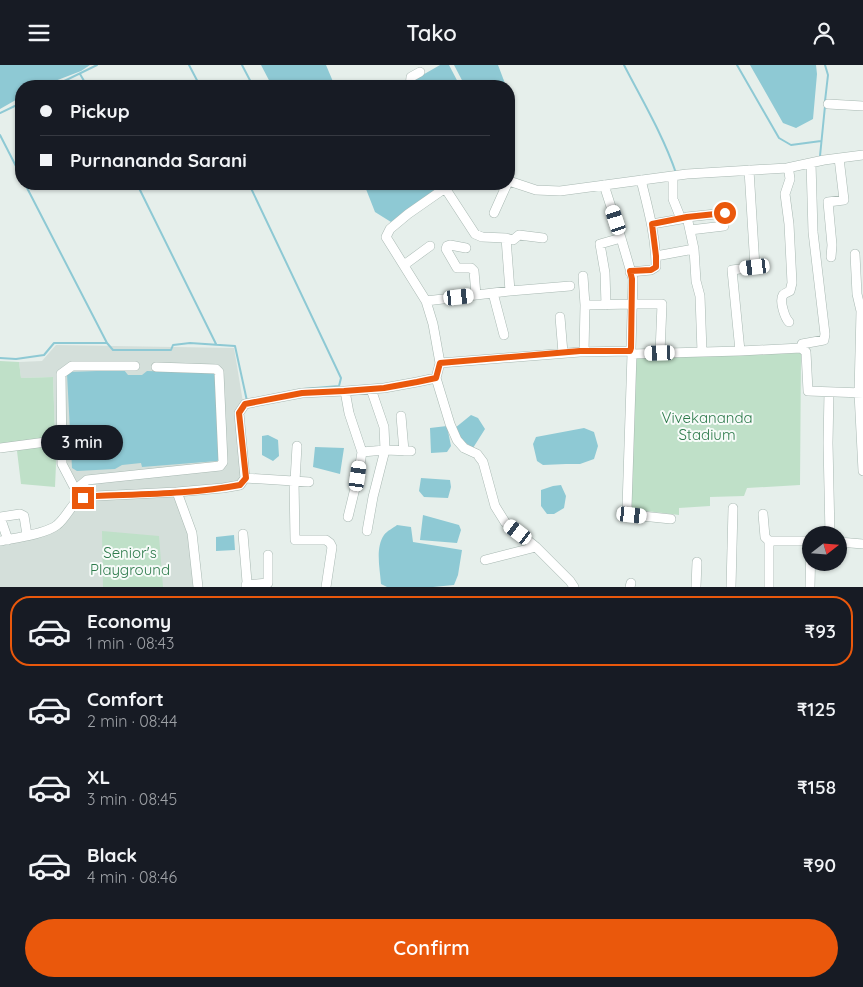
<!DOCTYPE html>
<html lang="en">
<head>
<meta charset="utf-8">
<style>
  :root { --surface:#171b24; --page:#242831; --text:#f1f3f6; --muted:#9ea1a6; --line:#363941; --accent:#ea580c }
  body { margin:0; font-family:Quicksand,sans-serif; background:var(--page); color:var(--text); height:100vh; display:flex; flex-direction:column; font-size:19px; white-space:nowrap }
  * { box-sizing:border-box; margin:0 }
  p { font-size:16px; color:var(--muted) }
  .icon { flex:none; width:28px; height:28px; fill:none; stroke:currentColor; stroke-width:2; stroke-linecap:round; stroke-linejoin:round }
  .map { position:relative; height:522px; overflow:hidden }
  .sheet { display:flex; flex-direction:column; background:var(--surface); flex:1 }
  .sheet>* { flex:none }
  .hud { position:absolute; left:15px; top:15px; width:500px; height:110px; border-radius:20px; box-shadow:0 1px 4px #0004; display:grid; align-content:center; height:110px; padding:0 25px; background:var(--surface) }
  .needle { width:32px; rotate:73deg }
  .controls { position:absolute; left:802px; top:461px; display:grid; gap:10px }
  .controls a { display:grid; place-items:center; width:45px; height:45px; border-radius:50%; background:var(--surface); box-shadow:0 1px 4px #0004; font-size:25px }
  .end { position:absolute; width:22px; height:22px; margin:-11px; border:6px solid #ea580c; background:#fff; box-shadow:0 0 0 2px #fff }
  .from { border-radius:50% }
  .bubble { position:absolute; height:35px; border-radius:18px; background:var(--surface); box-shadow:0 1px 4px #0004; font-size:16px; font-weight:600; line-height:35px; text-align:center }
  .car { position:absolute; width:15px; height:30px; margin:-15px -8px; border-radius:6px; box-shadow:0 0 4px 1px #0007; background:linear-gradient(#fff 24%,#345 0 40%,#fff 0 76%,#345 0 86%,#fff 0) }
  .hud b { display:flex; align-items:center; gap:18px; height:48px; font-size:19px }
  .hud b+b { border-top:1px solid var(--line) }
  .hud i { width:12px; height:12px; background:var(--text) }
  ul { padding:9px 0 0; list-style:none }
  li { display:flex; align-items:center; gap:15px; height:70px; margin:0 10px 8px; padding:0 15px; border:2px solid transparent; border-radius:20px }
  li div { flex:1 }
  li b { display:block; font-size:19px }
  li em { font-style:normal; font-weight:600 }
  li.on { border-color:var(--accent) }
  li>.icon { width:45px; height:45px; stroke-width:1.5 }
  .action { display:flex; gap:10px; margin-top:auto; padding:10px 25px }
  .action a { flex:1; height:58px; border-radius:30px; background:var(--accent); color:#fff; font-size:20px; font-weight:600; line-height:58px; text-align:center }
  header { display:flex; justify-content:space-between; align-items:center; height:65px; padding:0 25px; background:var(--surface); font-size:22px; font-weight:600 }
  .map>svg:first-child { display:block }
</style>
</head>
<body>
<header><svg class="icon" aria-label="menu" viewBox="0 0 24 24"><path d="M4 6h16M4 12h16M4 18h16"/></svg>Tako<svg class="icon" aria-label="person" viewBox="0 0 24 24"><circle cx="12" cy="8" r="4"/><path d="M4 21q1-7 8-7t8 7"/></svg></header>
<div class="map">
<svg width="863" height="522" viewBox="0 0 863 522">
  <rect width="100%" height="100%" fill="#e6efeb"/>
  <path fill="#d4dfda" d="M56,280L234,283L243,337V411L239,417L176,425L191,471L195,522H0V479L60,462L77,433L56,399L53,312L21,313L19,297L42,296Z"/>
  <path fill="#bfe0c8" d="M801,288L800,420L747,423L744,431L710,432V441L679,443V450L630,444L634,290Z
    M0,296L19,297L21,313L53,312L56,399L55,422L21,419L17,386L0,387Z
    M102,466L159,471L163,522H103Z"/>
  <path fill="#8ec9d4" d="M0,0H90L81,6L42,21H21V32L0,44Z
    M261,0H326L334,19L329,21H272Z
    M440,0H449L460,21H415L414,15Z
    M454,0H498L506,21H465Z
    M750,0H816L817,9L813,54L796,63L783,58Z
    M364,119H441L440,122L391,157L375,147Z
    M124,305L128,310H142L147,306L213,308L215,311L219,395L217,396L142,402L141,398L122,400L115,404L77,406L72,403L67,309L69,307Z
    M471,350L478,353L485,364L473,383L460,374L455,363Z
    M447,361L451,381L447,387L431,388L430,363Z
    M584,363L594,367L598,381L594,394L580,399H566L543,400L537,396L533,379L536,372Z
    M268,370L278,375L279,391L273,396L262,390V371Z
    M315,382L344,383L340,409L313,402Z
    M421,413L450,415L451,422L448,433L424,432L419,426Z
    M561,420L566,431L564,443L554,449H547L541,441V425L553,421Z
    M423,450L459,460L461,465L457,478L420,475Z
    M397,460L411,462L413,477L462,485L458,510L454,520L433,522H387L381,519C380,504 375,483 384,470C387,466 393,463 397,460Z
    M234,470L235,485L216,486V472Z"/>
  <g fill="none" stroke-linecap="round" stroke-linejoin="round">
    <path stroke="#8ec9d4" stroke-width="2" d="M189,0L200,21
      M242,0L253,21
      M624,0C642,35 663,70 676,108
      M737,0L779,73L791,80L821,76
      M825,0L828,10L825,36
      M80,9L87,21
      M54,21L97,0
      M0,48L21,38
      M0,70L21,111
      M820,91L825,41
      M25,119L107,278
      M137,119L216,279
      M249,119L341,313L339,321L303,324
      M0,293L16,294L44,290L54,278H107L113,285H171L173,280L190,278L235,281L247,336"/>
    <defs>
      <path id="minor" d="M410,21L411,12L420,7
        M828,39L863,41
        M787,103L789,107L790,114L785,129L789,159L792,218L790,226C788,227 785,228 783,230C779,236 785,253 789,257
        M673,111V134L681,154L687,152L725,148
        M509,116L536,125L560,126L687,109L787,103L824,95L863,90
        M604,120L621,173L600,179L605,208L606,240
        M445,123L475,169L482,172L506,173L510,226
        M494,148L507,119
        M687,152L694,184L696,216L700,231L702,287
        M652,159L681,154
        M690,165L724,161
        M506,173L513,175L519,170L543,173
        M621,173L633,214L631,283L630,286
        M466,183L450,180L447,181L446,184L457,203H471L474,206L476,230
        M855,189L857,229L861,246L859,328L863,406
        M656,191L694,184
        M831,192L832,180L828,137L844,135L839,93
        M404,200L430,181
        M630,207L651,205L656,202C656,172 648,143 641,115
        M583,211L585,240L584,287
        M493,228L504,270
        M426,236L510,226L570,221
        M585,240L632,239H662L660,288
        M560,252L563,288
        M801,283L802,279L824,275L825,269L813,167L811,98
        M740,286L732,205L755,202L749,105
        M632,289L627,442L629,448L632,450L671,454
        M440,298L433,259L426,236L386,172L390,164L408,149L451,119
        M436,313L450,359L457,375L464,383L477,389L483,397L495,441L505,457L536,482L570,516L574,522
        M345,326L349,348L362,387L358,411L348,452
        M829,327L828,378L830,470
        M401,351L404,386
        M0,383L61,375
        M362,387L385,385L411,386
        M245,413L309,417
        M294,415L295,475H326L330,478L332,482L326,522
        M295,416L297,381
        M76,424L87,415L220,401L223,397L219,307L216,304L156,302
        M83,433L73,420L62,399L61,309L72,301H135
        M763,449L765,472L769,476V522
        M0,452L20,449L24,451L27,470
        M0,452L8,475
        M367,466L373,432L385,385L384,362L371,324
        M243,469L247,517L246,522
        M0,476C15,473 46,469 57,460C65,454 71,441 77,436C82,432 90,432 96,431L177,427
        M769,476H811
        M839,477L863,479
        M485,495L536,482
        M246,520L268,518V490
        M198,522L192,468L177,427L223,423L240,420L245,413L239,348L245,339L302,328L345,326L384,323L417,317L436,313L440,298L580,287L630,286L632,289L740,286L801,283L806,287L808,326L863,328
        M630,522L631,518
        M696,522L697,497
        M731,522L733,443
        M810,522L811,476"/>
    </defs>
    <use href="#minor" stroke="#a8b8b2" stroke-width="10"/>
    <use href="#minor" stroke="#fff" stroke-width="9"/>
  </g>
  <g fill="none" stroke-linecap="round" stroke-linejoin="round">
    <path stroke="#ea580c" stroke-width="6" d="M83,433L96,431C144,429 193,429 240,420L246,413L239,348L245,339L302,328L344,326L384,323L417,317L436,313L440,298L580,286H630L631,283L632,214L630,206L651,205L656,202V191L652,159L687,152L725,148"/>
  </g>
  <g text-anchor="middle" dominant-baseline="central" stroke-width="4" stroke-linejoin="round" paint-order="stroke">
    <g font-size="15" fill="#2d7a4b" stroke="#f7fbf9">
      <text x="707" y="352">Vivekananda<tspan x="707" dy="17">Stadium</tspan></text>
      <text x="130" y="487">Senior's<tspan x="130" dy="17">Playground</tspan></text>
    </g>
  </g>
</svg>
<div class="controls">
<a><svg class="needle" viewBox="-14 -14 28 28"><path d="M0-13l5 13h-10z" fill="#e53935"/><path d="M0 13l5-13h-10z" fill="#9ea1a6"/></svg></a>
</div>
<i class="end from" style="left:725px;top:148px"></i>
<i class="end" style="left:83px;top:433px"></i>
<div class="bubble" style="left:41px;top:360px;width:82px">3 min</div>
<i class="car" style="left:616px;top:155px;rotate:342deg"></i>
<i class="car" style="left:755px;top:202px;rotate:263deg"></i>
<i class="car" style="left:459px;top:232px;rotate:84deg"></i>
<i class="car" style="left:660px;top:288px;rotate:268deg"></i>
<i class="car" style="left:358px;top:411px;rotate:8deg"></i>
<i class="car" style="left:632px;top:450px;rotate:96deg"></i>
<i class="car" style="left:518px;top:467px;rotate:307deg"></i>
<div class="hud">
<b><i class="from"></i>Pickup</b>
<b><i></i>Purnananda Sarani</b>
</div>
</div>
<section class="sheet">
<ul>
<li class="on"><svg class="icon" aria-label="car" viewBox="0 0 24 24"><path d="M5 17H2v-5l4-1 3-4h7l3 4 3 1v5h-3M9 17h6M6 11h13"/><circle cx="7" cy="17" r="2"/><circle cx="17" cy="17" r="2"/></svg><div><b>Economy</b><p>1 min · 08:43</p></div><em>₹93</em></li>
<li><svg class="icon" aria-label="car" viewBox="0 0 24 24"><path d="M5 17H2v-5l4-1 3-4h7l3 4 3 1v5h-3M9 17h6M6 11h13"/><circle cx="7" cy="17" r="2"/><circle cx="17" cy="17" r="2"/></svg><div><b>Comfort</b><p>2 min · 08:44</p></div><em>₹125</em></li>
<li><svg class="icon" aria-label="car" viewBox="0 0 24 24"><path d="M5 17H2v-5l4-1 3-4h7l3 4 3 1v5h-3M9 17h6M6 11h13"/><circle cx="7" cy="17" r="2"/><circle cx="17" cy="17" r="2"/></svg><div><b>XL</b><p>3 min · 08:45</p></div><em>₹158</em></li>
<li><svg class="icon" aria-label="car" viewBox="0 0 24 24"><path d="M5 17H2v-5l4-1 3-4h7l3 4 3 1v5h-3M9 17h6M6 11h13"/><circle cx="7" cy="17" r="2"/><circle cx="17" cy="17" r="2"/></svg><div><b>Black</b><p>4 min · 08:46</p></div><em>₹90</em></li>
</ul>
<div class="action"><a>Confirm</a></div>
</section>
</body>
</html>
